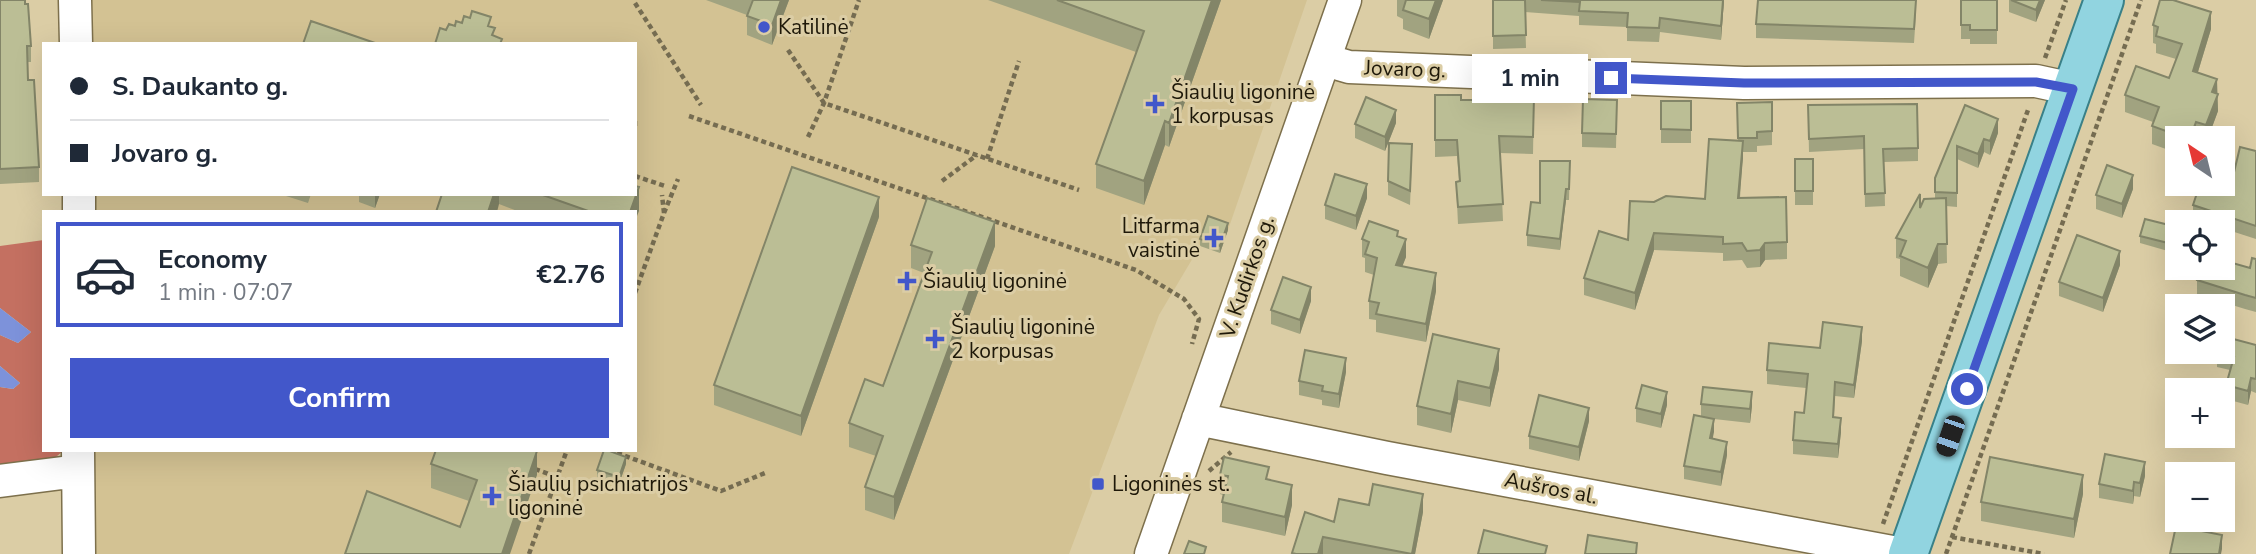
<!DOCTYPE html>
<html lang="en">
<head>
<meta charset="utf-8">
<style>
  :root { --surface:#fff; --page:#f2f2f3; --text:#1f2937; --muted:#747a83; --line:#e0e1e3; --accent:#4257ca }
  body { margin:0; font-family:"Nunito Sans",sans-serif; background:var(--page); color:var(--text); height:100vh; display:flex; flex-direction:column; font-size:26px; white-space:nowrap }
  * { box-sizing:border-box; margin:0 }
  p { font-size:23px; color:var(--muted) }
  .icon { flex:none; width:38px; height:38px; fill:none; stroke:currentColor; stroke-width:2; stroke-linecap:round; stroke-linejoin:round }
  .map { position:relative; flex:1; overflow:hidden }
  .side { position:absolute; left:42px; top:210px; width:595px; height:242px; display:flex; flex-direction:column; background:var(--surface); border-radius:0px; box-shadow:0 7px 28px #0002 }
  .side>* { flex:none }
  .guide { position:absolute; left:42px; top:42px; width:595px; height:154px; border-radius:0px; box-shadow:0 7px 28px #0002; display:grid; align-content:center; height:154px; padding:0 28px; background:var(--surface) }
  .needle { width:46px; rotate:325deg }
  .fabs { position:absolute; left:2165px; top:126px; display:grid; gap:14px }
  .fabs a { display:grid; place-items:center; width:70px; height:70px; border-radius:0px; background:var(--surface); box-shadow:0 7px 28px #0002; font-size:35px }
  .end { position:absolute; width:32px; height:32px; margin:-16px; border:9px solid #4257ca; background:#fff; box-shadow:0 0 0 4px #fff }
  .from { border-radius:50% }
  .bubble { position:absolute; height:49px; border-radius:0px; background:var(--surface); box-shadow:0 7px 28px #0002; font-size:23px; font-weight:700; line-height:49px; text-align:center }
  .car { position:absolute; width:21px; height:42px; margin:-21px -10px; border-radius:9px; box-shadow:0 0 5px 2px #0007; background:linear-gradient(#222 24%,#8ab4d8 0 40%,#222 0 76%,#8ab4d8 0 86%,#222 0) }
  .guide b { display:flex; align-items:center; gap:24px; height:66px; font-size:26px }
  .guide b+b { border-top:2px solid var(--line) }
  .guide i { width:18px; height:18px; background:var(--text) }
  ul { padding:12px 0 0; list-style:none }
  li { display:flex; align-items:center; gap:21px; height:105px; margin:0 14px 10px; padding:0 14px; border:4px solid transparent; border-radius:0px }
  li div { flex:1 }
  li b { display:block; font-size:26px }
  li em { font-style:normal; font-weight:700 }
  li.active { border-color:var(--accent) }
  li>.icon { width:63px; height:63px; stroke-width:1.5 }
  .primary-button { display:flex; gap:14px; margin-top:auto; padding:14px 28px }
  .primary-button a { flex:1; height:80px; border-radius:0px; background:var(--accent); color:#fff; font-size:28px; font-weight:700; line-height:80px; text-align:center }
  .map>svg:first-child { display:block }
</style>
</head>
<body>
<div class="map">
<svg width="2256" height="554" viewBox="0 0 2256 554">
  <rect width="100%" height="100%" fill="#dbcda5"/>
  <path fill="#d3c293" d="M75,0H1307L1228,230L1208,223L1200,246L1159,315L1069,554H79L78,450H635V212H79V194H635V44H76Z"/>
  <path fill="#c47061" d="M44,240V450L63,451L50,462L0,470V387L13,389L20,383L0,366V335L18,343L31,332L0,308V246Z"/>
  <path fill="#7d92da" d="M0,308L31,332L18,343L0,335Z
    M0,366L20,383L13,389L0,387Z"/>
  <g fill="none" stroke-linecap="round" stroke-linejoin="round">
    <defs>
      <path id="minor" d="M75,0L76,44
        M1325,60L1349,67L1744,83L2036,81L2073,89
        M79,194V212
        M1198,419L1387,458L1903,554
        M78,450L79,554
        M0,481L78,471
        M1151,554L1345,0"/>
      <path id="major" d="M1908,554L2104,0"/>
    </defs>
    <use href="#minor" stroke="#7d704c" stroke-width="35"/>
    <use href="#major" stroke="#398088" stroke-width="42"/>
    <path stroke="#756c51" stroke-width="4.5" stroke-dasharray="5 3.5" stroke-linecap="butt" d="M635,3L701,105
      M788,50L824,103L1079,190
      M2045,58L2066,0
      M689,116L1136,270L1184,299L1199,319L1192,344
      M635,121V126
      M808,137L824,103L859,0
      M987,159L1019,61
      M635,176L665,186
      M942,181L977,155
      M664,213L678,179
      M635,293L664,213L662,195
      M609,450L721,491L765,473
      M535,469L557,477
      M1209,471L1231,452
      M1883,524L2029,107
      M1952,537L2044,554
      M529,554L567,450
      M1946,554L2141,0"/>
    <use href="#minor" stroke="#fff" stroke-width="32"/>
    <use href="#major" stroke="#91d4e0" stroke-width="38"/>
  </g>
  <path fill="#a1a380" d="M0,0L31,46V62H27L28,80L39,167V182L0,184Z
    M706,0H789L772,45L747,35V15Z
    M988,0H1221L1169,147L1165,145L1144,205L1096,188V164L1136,52Z
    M1397,0H1443L1429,39L1403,29V19L1397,16Z
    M1493,0H1724L1721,40L1660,32L1659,42L1627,41V27L1579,25V16L1525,12L1526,48L1493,49Z
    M1961,0H1997V44H1970V39H1961Z
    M2009,0H2045L2036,22L2009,12Z
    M1916,13L1914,43L1756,38V24Z
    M2153,25L2211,29L2198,72L2217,93L2218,111L2208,138H2177V153L2152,144V126L2153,122L2125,112V95L2169,78L2176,59L2156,53V44L2153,43Z
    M1435,95L1461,100H1498L1534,97L1533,154L1500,153L1503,221L1458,224L1456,182L1459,181L1457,156L1435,157Z
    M1617,100L1616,148L1582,147V133Z
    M1661,101H1691V143H1661Z
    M1772,102V145L1757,146V152H1743L1740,198L1787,242V259L1765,260L1760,267L1747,268L1742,260L1723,261V253L1654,250L1635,310L1584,295V278L1628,240L1654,202L1705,199L1738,141L1737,103Z
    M1808,105L1918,148V161L1884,162L1885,206L1865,207L1864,149L1809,152Z
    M1965,105L1998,133L1990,155L1984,152L1978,168L1957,159V207L1946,206L1947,263L1938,264L1928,288L1900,276V259L1896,258V238L1920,208L1935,199V178Z
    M1396,123L1385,151L1355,138V124Z
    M2256,151V239L2222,228V222H2205L2193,218V205L2231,185Z
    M1412,158L1410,205L1388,195V181Z
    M1795,159H1813V205H1795Z
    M1570,161L1569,200H1566L1560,250L1527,246V235L1540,203Z
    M2133,189L2122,218L2096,209V195Z
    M286,194H311L308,203L286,196Z
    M353,194H380L375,208L359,202V196Z
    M442,194H635L639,211L520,212L499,204Z
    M1367,198L1356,230L1325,219V205Z
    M879,217L801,436L714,405V385Z
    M1228,230L1220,253L1200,246V239Z
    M2173,234L2168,251L2140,243V236Z
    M1398,237L1406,257L1402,266L1436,291L1426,342L1376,332V320L1369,319V301L1374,275L1365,272V258L1362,257V239Z
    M911,245L995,246L894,520L865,510V487L876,456L849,447V423L883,386L924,273L911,268Z
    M2256,259V312L2245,309L2197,294V280L2250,268Z
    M2120,265L2103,312L2059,296V282Z
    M1311,301L1300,334L1271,324V310Z
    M1433,334L1499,369L1490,407L1458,400L1451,433L1417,425V406Z
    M1862,341L1854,398L1835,396L1834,417L1841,432L1838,458L1793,454V440L1804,413L1806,388L1767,384V370L1820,348Z
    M2256,345V393L2251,391L2248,405L2226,399V385L2230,370L2217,367V352Z
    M1346,372L1339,408L1322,405V400L1299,395V381Z
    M1701,404L1752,406L1750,423L1714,419L1712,439L1727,455L1721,486L1684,479V466L1701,416Z
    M1667,405L1661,428L1636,422V408Z
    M1589,421L1579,461L1529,449V436Z
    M431,464L537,475L469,501L431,488Z
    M626,464L619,484L597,477V470Z
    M1220,475L1269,480L1292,505L1285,536L1222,522V502L1223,495L1220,494Z
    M2145,476L2140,497L2134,496L2133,504L2099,498V484Z
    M2083,494L2074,538L1981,521V502Z
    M1369,505L1423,512L1415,554H1292V553L1334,522Z"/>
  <path fill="#838568" d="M781,0H789L772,45V25Z
    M1212,0H1221L1169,147V123Z
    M1436,0H1443L1429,39V19Z
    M1723,0H1724L1721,40V26Z
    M2040,0H2045L2036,22V10Z
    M2211,12V29L2193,88V71Z
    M2217,79L2218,111L2208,138H2206V125L2212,92Z
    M1396,110V123L1385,151V137Z
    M1998,119V133L1990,155V141Z
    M1165,121V145L1144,205V181Z
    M2196,122V138H2190Z
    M1984,139V152L1978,168V154Z
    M1743,141V158L1738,215V198Z
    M2133,175V189L2122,218V204Z
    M1367,184V198L1356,230V216Z
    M639,187V211L635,221V212H630Z
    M1566,189V200L1560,250V239Z
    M375,194H380L375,208Z
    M494,194H499V204L497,212H488Z
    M879,197V217L801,436V416Z
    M995,222V246L894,520V497Z
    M1228,223V230L1220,253V246Z
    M2173,226V234L2168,251V243Z
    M1654,233V250L1635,310V293Z
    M1406,239V257L1396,283V265Z
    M1765,243V260L1760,267V250Z
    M1938,244V264L1928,288V268Z
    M2120,251V265L2103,312V298Z
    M1436,273V291L1426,342V324Z
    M1311,287V301L1300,334V320Z
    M1862,327V341L1854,398V385Z
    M1499,349V369L1490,407V388Z
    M1346,358V372L1339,408V394Z
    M2251,378V391L2248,405V391Z
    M1458,381V400L1451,433V414Z
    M1667,392V405L1661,428V414Z
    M1752,392V406L1750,423V409Z
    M1589,408V421L1579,461V447Z
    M1841,418V432L1838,458V444Z
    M1714,419V432L1710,452V438Z
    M1727,442V455L1721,486V472Z
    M537,451V475L510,554H502Z
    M626,457V464L619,484V477Z
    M2145,462V476L2140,497V483Z
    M2083,475V494L2074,538V519Z
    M2134,482V496L2133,504V491Z
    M1292,485V505L1285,536V517Z
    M1423,494V512L1415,554H1412Z
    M2222,535V549L2221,554H2219Z
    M1323,537V554H1318Z"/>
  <path fill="#bbbe95" stroke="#838568" stroke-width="2" d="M0,0H25V4H28L31,46H27L28,80H34L39,167L0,169Z
    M753,0H781L772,25L747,16Z
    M1057,0H1212L1169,123L1165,121L1144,181L1096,164L1144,31Z
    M1406,0H1436L1429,19L1403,10Z
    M1493,0H1525L1526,35L1493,36Z
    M1541,0H1723L1721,26L1660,18L1659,28L1627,27L1628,13L1579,11L1580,2Z
    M1758,0H1916L1914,29L1756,24Z
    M1961,0H1997V30H1970V25H1961Z
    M2011,0H2040L2036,10Z
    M2160,0H2173L2211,12L2193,71L2217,79L2212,92L2218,94L2206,125L2196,122L2190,138H2185L2152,126L2159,107L2125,95L2136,66L2169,78L2182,44L2156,36L2158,27L2153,25Z
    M472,11L491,17L488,26L495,28L492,35L502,39L500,44H435L440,28L446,30L449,24L455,26L456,21L462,23L464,16L470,18Z
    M311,21L378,44H303Z
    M1435,95H1461V100H1498L1499,96L1534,97L1533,137L1499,136L1503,204L1458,207L1456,182L1460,181L1457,140H1435Z
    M1366,97L1396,110L1385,137L1355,124Z
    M1583,99L1617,100L1616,134L1582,133Z
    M1661,101H1691V130L1661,129Z
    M1772,102V131L1757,132V138H1738L1737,103Z
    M1917,104L1918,148L1883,149L1885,193L1865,194L1864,136L1809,139L1808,105Z
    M1965,105L1998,119L1990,141L1984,139L1978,154L1957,146V193L1935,192V178Z
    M1709,139L1743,141L1738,198L1786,197L1787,242L1765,243L1760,250L1747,251L1742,243L1723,244V237L1654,233L1635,293L1584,278L1599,231L1628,240L1630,201L1654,202L1666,196L1705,199Z
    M1389,143L1412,144L1410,191L1388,181Z
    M2240,147L2256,151V226L2193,205L2200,184H2222V182L2231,185Z
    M1795,159H1813V191H1795Z
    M1540,161H1570L1569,189H1566L1560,239L1527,235L1531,202L1540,203Z
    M2107,165L2133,175L2122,204L2096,195Z
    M792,167L879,197L801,416L714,385Z
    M1335,174L1367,184L1356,216L1325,205Z
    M635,186L639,187L630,212H591L540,194H635Z
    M442,194H494L488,212H436Z
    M1920,194V208L1924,199L1946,198L1947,244H1938L1928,268L1900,256L1906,241L1896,238Z
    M927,198L995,222L894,497L865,487L883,436L849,423L865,379L883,386L932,252L911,245Z
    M1208,216L1228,223L1220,246L1200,239Z
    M2145,219L2173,226L2168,243L2140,236Z
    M1369,221L1398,231L1397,236L1406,239L1396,265L1436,273L1426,324L1376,314L1379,303L1369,301L1377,258L1365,254L1369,242L1362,239Z
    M2077,235L2120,251L2103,298L2059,282Z
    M2252,258L2256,259V298L2245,295L2197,280L2200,268H2222V260L2250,268Z
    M1283,277L1311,287L1300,320L1271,310Z
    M1823,322L1862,327L1854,385L1835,382L1833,417L1841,418L1838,444L1793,440L1795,412L1804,413L1808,374L1767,370L1769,343L1820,348Z
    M1433,334L1499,349L1490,388L1458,381L1451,414L1417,406Z
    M2222,336L2256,345V379L2251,378L2248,391L2226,385L2234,357L2217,353V352H2222Z
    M1305,350L1346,358L1339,394L1322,391L1323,386L1299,381Z
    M1642,385L1667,392L1661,414L1636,408Z
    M1703,387L1752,392L1750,409L1701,404Z
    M1539,395L1589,408L1579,447L1529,436Z
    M1694,415L1714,419L1710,438L1727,442L1721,472L1684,466Z
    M436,450H534L537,451L502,554H345L367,491L460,527L477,480L431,464Z
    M604,450H607L626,457L619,477L597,470Z
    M2105,454L2145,462L2140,483L2134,482L2133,491L2099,484Z
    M1224,457L1269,467L1266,479L1292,485L1285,517L1222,502L1228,476L1220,475Z
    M1990,457L2083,475L2074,519L1981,502Z
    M1373,484L1423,494L1412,554L1323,537L1318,554H1296L1292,553L1305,512L1334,522L1339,499L1369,505Z
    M2176,526L2222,535L2219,554H2170Z
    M1484,530L1547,546L1545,554H1478Z
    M1588,535L1637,543L1636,554H1585Z
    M1189,541L1206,547L1204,554H1184Z"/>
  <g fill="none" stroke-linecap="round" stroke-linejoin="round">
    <path stroke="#4257ca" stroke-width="9" d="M1611,78L1744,83L2036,82L2073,89L1967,389"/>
  </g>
  <g fill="#4257ca" stroke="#dbcda5" stroke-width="2.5">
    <circle cx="764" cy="27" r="7"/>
    <path d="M1151.5 93.5h7v7h7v7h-7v7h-7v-7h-7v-7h7z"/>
    <path d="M1210.5 227.5h7v7h7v7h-7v7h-7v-7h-7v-7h7z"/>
    <path d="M903.5 270.5h7v7h7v7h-7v7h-7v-7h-7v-7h7z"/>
    <path d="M931.5 328.5h7v7h7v7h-7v7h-7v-7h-7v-7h7z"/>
    <rect x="1091" y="477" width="14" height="14" rx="3.5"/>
    <path d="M488.5 485.5h7v7h7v7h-7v7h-7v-7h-7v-7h7z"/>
  </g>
  <g text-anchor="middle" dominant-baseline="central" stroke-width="6" stroke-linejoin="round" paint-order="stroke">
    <g font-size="21" fill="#1e1809" stroke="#dbcda5" text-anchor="start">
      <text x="778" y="27">Katilinė</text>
      <text x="1171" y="92">Šiaulių ligoninė<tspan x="1171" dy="24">1 korpusas</tspan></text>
      <text x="1200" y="226" text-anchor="end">Litfarma<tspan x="1200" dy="24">vaistinė</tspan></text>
      <text x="923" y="281">Šiaulių ligoninė</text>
      <text x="951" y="327">Šiaulių ligoninė<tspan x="951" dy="24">2 korpusas</tspan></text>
      <text x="508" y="484">Šiaulių psichiatrijos<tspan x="508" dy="24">ligoninė</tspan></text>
      <text x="1112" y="484">Ligoninės st.</text>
    </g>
    <g font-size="21" fill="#1e1809" stroke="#dbcda5">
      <text transform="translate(1405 69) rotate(2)">Jovaro g.</text>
      <text transform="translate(1247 277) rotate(-71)">V. Kudirkos g.</text>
      <text transform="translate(1551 488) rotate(11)">Aušros al.</text>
    </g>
  </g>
</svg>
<div class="fabs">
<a><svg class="needle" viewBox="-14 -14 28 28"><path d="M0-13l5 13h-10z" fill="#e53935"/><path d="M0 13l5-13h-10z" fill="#747a83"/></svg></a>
<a><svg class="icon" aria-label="locate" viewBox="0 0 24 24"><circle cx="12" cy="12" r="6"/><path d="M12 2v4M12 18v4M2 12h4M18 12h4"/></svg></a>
<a><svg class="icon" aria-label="layers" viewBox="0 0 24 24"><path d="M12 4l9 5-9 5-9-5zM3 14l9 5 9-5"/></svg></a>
<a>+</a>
<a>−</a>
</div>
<i class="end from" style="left:1967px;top:389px"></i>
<i class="end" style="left:1611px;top:78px"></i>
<div class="bubble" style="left:1472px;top:54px;width:116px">1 min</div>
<i class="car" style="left:1950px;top:436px;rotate:199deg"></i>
<div class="guide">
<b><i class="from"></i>S. Daukanto g.</b>
<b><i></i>Jovaro g.</b>
</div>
<section class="side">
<ul>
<li class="active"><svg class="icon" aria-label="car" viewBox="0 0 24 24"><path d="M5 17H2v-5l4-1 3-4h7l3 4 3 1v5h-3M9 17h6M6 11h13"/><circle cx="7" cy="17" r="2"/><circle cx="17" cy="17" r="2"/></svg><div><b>Economy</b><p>1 min · 07:07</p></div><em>€2.76</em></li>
</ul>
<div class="primary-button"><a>Confirm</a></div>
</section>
</div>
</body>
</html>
